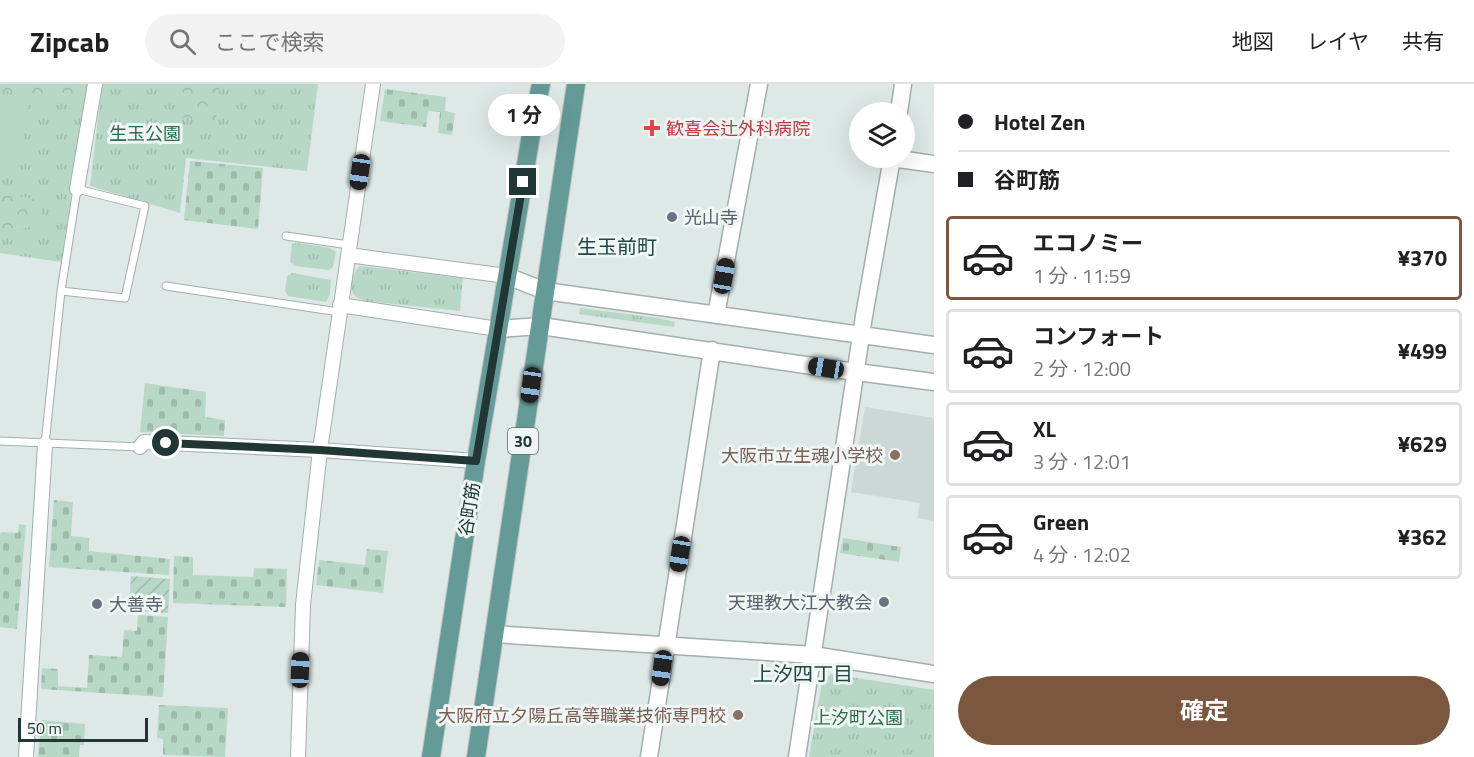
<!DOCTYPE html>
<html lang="ja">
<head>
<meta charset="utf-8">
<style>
  :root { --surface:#fff; --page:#f2f2f2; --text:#202124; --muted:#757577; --line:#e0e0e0; --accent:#7a573e }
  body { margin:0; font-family:"Titillium Web","Noto Sans JP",sans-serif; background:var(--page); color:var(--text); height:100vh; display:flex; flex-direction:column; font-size:22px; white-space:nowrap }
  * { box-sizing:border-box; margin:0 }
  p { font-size:20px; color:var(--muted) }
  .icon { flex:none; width:33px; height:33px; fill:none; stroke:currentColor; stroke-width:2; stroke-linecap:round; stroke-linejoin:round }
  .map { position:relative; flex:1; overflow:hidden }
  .drawer { display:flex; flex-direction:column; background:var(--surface); width:540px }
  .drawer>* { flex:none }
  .hud { display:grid; align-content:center; height:132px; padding:0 24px; background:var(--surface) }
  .tools { position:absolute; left:849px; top:18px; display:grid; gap:12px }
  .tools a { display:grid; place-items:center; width:66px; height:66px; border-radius:50%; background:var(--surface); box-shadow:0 6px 24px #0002; font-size:30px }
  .scale { position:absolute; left:18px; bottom:15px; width:130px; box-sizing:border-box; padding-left:6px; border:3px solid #213735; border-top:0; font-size:16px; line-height:21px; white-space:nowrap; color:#213735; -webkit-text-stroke:4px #eef5f3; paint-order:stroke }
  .end { position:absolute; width:27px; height:27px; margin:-14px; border:8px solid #213735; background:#fff; box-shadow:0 0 0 3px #fff }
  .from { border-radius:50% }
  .bubble { position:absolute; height:42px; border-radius:21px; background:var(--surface); box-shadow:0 6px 24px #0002; font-size:20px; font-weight:700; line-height:42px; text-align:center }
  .car { position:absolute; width:18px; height:36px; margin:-18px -9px; border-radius:8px; box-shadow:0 0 4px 2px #0007; background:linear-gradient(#222 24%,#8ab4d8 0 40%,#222 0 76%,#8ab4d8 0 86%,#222 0) }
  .hud b { display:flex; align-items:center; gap:21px; height:57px; font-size:22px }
  .hud b+b { border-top:2px solid var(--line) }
  .hud i { width:15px; height:15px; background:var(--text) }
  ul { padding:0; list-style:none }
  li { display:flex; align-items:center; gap:18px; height:84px; margin:0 12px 9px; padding:0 12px; border:3px solid var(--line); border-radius:6px }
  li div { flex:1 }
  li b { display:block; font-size:22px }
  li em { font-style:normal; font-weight:700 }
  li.active { border-color:var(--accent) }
  li>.icon { width:54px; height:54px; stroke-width:1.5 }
  .action { display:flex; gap:12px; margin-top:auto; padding:12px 24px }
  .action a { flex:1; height:69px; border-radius:36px; background:var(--accent); color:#fff; font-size:24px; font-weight:700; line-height:69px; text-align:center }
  header { display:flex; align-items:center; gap:36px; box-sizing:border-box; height:84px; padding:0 30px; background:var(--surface); border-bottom:2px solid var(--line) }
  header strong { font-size:28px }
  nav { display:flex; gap:33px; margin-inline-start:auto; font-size:21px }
  .search { width:420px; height:54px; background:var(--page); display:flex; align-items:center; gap:15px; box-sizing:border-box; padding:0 21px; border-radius:33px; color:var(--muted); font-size:22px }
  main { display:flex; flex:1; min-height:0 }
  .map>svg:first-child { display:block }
</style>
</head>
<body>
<header>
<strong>Zipcab</strong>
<div class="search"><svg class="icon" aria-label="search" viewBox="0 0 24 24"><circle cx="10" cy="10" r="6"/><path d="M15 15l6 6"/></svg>ここで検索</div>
<nav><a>地図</a><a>レイヤ</a><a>共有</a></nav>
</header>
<main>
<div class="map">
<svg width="934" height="673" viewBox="0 0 934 673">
  <defs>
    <pattern id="grass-tufts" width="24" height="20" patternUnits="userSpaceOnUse" patternTransform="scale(1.5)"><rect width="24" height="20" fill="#b8d8c7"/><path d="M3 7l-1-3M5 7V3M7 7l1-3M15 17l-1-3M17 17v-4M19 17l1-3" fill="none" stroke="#9ebaac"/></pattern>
    <pattern id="forest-crowns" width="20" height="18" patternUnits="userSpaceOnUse" patternTransform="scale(1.5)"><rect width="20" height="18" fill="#b8d8c7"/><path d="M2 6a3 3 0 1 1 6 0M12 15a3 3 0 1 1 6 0" fill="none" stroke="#9ebaac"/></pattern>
    <pattern id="cemetery-stones" width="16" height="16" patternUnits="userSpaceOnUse" patternTransform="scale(1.5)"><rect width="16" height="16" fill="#b8d8c7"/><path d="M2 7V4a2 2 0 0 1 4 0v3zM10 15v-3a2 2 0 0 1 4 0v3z" fill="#9ebaac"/></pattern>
    <pattern id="garden-furrows" width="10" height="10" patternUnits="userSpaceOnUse" patternTransform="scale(1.5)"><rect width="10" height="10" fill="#b8d8c7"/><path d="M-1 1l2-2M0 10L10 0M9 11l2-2" fill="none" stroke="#9ebaac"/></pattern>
  </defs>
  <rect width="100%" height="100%" fill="#dee8e6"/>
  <path fill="#ccd8d5" d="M865,323L934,334V437L917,434L920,419L851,408Z"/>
  <path fill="url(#grass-tufts)" d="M0,0H89L61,178L0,169Z
    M102,0H318L307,87L186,74L180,129L90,102Z
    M298,159L330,164L336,168L333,183L329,186L295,182L290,178L292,160Z
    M360,182L463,194L460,227L366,217C361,215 355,214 353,209C348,201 353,188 360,182Z
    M292,189L331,196L330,211L326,218L288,212L285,207L287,192Z
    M580,224L658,234L675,238L674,243L579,230Z
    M831,590L934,606V673H809L822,597Z"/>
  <path fill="url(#forest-crowns)" d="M0,0H86L85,11C68,27 49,13 30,9C20,8 10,7 0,6Z
    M184,0H220L216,38L180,33Z
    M0,111L30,114L37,117L42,127C36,148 19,145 0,148Z"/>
  <path fill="url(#cemetery-stones)" d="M385,5L446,13L445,27L455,29L452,51L438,49L440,28L428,27L426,43L380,37Z
    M190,77L263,84L258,145L184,136Z
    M145,299L206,308L205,333L225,336L224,352L140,348Z
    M54,416L73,418L71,452L89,454V467L170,475L169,491L49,483Z
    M19,440L26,441L17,545L0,543V451L1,448L18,449Z
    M843,454L901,463L899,478L840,469Z
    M367,465L388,467L383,509L316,501L319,476L365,481Z
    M174,472L193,473V491L253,493L254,484L287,485L286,523L173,519Z
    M138,531L168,533L163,613L41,605L42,584L58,585V602L87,604L89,571L122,573L124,546L137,547Z
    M159,621L228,624L225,673L163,671V655L157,654Z
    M41,636L85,640L84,661H80L79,673H38Z"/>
  <path fill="url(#garden-furrows)" d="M131,492L170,495L168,529L138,527L137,523H129Z"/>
  <path fill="#b8d8c7" d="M0,12L30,15L18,84L8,93L0,96Z"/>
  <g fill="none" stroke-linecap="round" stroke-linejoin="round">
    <defs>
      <path id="service" d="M286,152L349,161
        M166,202L339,228
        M0,357L140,363
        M45,360L61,207L77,105L145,122L125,214L61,207"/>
      <path id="minor" d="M77,105L95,0
        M348,171L507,192
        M340,221L498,245
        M140,363L144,358L320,366L476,377
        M26,673L45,360
        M298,673L303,521L320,366L373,0"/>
      <path id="tertiary" d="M899,28L903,0
        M892,74L934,80
        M507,192L545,207L934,261
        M716,231L759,0
        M498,245L541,242L826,284L934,298
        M494,550L813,571L934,590
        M649,673L712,266
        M797,673L864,232L892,74"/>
      <path id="primary" d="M431,673L476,377L534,33L541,0
        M476,673L576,0"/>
    </defs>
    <use href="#service" stroke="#a2afad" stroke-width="9"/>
    <use href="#minor" stroke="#a2afad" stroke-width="16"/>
    <use href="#tertiary" stroke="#a2afad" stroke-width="19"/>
    <use href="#primary" stroke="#bcc3c2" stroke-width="20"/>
    <use href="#service" stroke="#fff" stroke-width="7"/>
    <use href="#minor" stroke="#fff" stroke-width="14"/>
    <use href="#tertiary" stroke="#fff" stroke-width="16"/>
    <use href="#primary" stroke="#659b97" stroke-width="18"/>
  </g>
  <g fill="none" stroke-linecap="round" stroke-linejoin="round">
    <path stroke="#213735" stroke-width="8" d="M166,359L320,366L476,377L523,98"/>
  </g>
  <path fill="#e0444e" stroke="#eef5f3" stroke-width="2" d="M649 35h6v6h6v6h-6v6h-6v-6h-6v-6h6z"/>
  <g fill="#6b7280" stroke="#eef5f3" stroke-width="2">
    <circle cx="672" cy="133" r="6"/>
    <circle cx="884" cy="518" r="6"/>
    <circle cx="97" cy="520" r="6"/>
  </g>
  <g fill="#8d6e63" stroke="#eef5f3" stroke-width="2">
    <circle cx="895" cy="371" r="6"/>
    <circle cx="738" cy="631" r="6"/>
  </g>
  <g text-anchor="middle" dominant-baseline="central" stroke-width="6" stroke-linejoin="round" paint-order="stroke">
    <rect fill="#eef5f3" stroke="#5e706e" stroke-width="1.5" x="508" y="344" width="30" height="26" rx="4.5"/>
    <g font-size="16" font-weight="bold" fill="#213735">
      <text x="523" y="357">30</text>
    </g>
    <g font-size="18" fill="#be3a42" stroke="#eef5f3" text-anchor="start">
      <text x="666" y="44">歓喜会辻外科病院</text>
    </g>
    <g font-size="18" fill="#2e6a50" stroke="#eef5f3">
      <text x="145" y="49">生玉公園</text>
      <text x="858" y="633">上汐町公園</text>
    </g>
    <g font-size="18" fill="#5b616d" stroke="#eef5f3" text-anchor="start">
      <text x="684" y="133">光山寺</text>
      <text x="872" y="518" text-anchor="end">天理教大江大教会</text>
      <text x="109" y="520">大善寺</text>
    </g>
    <g font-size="18" fill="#785e54" stroke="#eef5f3" text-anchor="end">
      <text x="883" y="371">大阪市立生魂小学校</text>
      <text x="726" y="631">大阪府立夕陽丘高等職業技術専門校</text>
    </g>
    <g font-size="18" fill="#213735" stroke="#eef5f3">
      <text transform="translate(469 425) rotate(-81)">谷町筋</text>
    </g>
    <g font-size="20" fill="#1e4744" stroke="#eef5f3">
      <text x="617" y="162">生玉前町</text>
      <text x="803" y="589">上汐四丁目</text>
    </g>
  </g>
</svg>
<div class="tools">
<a><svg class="icon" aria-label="layers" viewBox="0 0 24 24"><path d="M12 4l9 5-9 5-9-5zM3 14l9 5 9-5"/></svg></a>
</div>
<div class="scale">50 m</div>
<i class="end from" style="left:166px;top:359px"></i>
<i class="end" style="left:523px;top:98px"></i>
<div class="bubble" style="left:488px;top:10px;width:72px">1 分</div>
<i class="car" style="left:360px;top:88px;rotate:188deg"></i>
<i class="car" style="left:724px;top:192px;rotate:10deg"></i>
<i class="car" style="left:826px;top:284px;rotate:279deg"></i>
<i class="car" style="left:531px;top:301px;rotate:188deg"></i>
<i class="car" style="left:680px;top:470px;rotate:189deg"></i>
<i class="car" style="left:662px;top:584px;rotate:188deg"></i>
<i class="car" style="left:300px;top:586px;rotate:2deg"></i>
</div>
<section class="drawer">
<div class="hud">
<b><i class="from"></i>Hotel Zen</b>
<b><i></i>谷町筋</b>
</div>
<ul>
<li class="active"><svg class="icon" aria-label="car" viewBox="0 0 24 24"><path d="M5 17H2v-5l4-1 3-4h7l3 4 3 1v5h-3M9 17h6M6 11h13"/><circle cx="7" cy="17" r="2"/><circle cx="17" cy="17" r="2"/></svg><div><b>エコノミー</b><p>1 分 · 11:59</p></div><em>¥370</em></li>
<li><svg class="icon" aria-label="car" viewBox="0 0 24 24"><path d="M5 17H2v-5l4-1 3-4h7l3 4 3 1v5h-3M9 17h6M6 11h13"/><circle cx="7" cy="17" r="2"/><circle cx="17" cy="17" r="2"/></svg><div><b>コンフォート</b><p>2 分 · 12:00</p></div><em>¥499</em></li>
<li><svg class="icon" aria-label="car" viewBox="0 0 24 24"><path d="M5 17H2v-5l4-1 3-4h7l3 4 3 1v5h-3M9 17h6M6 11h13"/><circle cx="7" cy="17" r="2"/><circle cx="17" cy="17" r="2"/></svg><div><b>XL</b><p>3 分 · 12:01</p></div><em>¥629</em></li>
<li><svg class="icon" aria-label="car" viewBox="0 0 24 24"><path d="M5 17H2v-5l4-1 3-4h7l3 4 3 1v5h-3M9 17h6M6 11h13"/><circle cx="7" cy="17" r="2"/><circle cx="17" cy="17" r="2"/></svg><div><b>Green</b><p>4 分 · 12:02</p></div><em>¥362</em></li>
</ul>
<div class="action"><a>確定</a></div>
</section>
</main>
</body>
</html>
